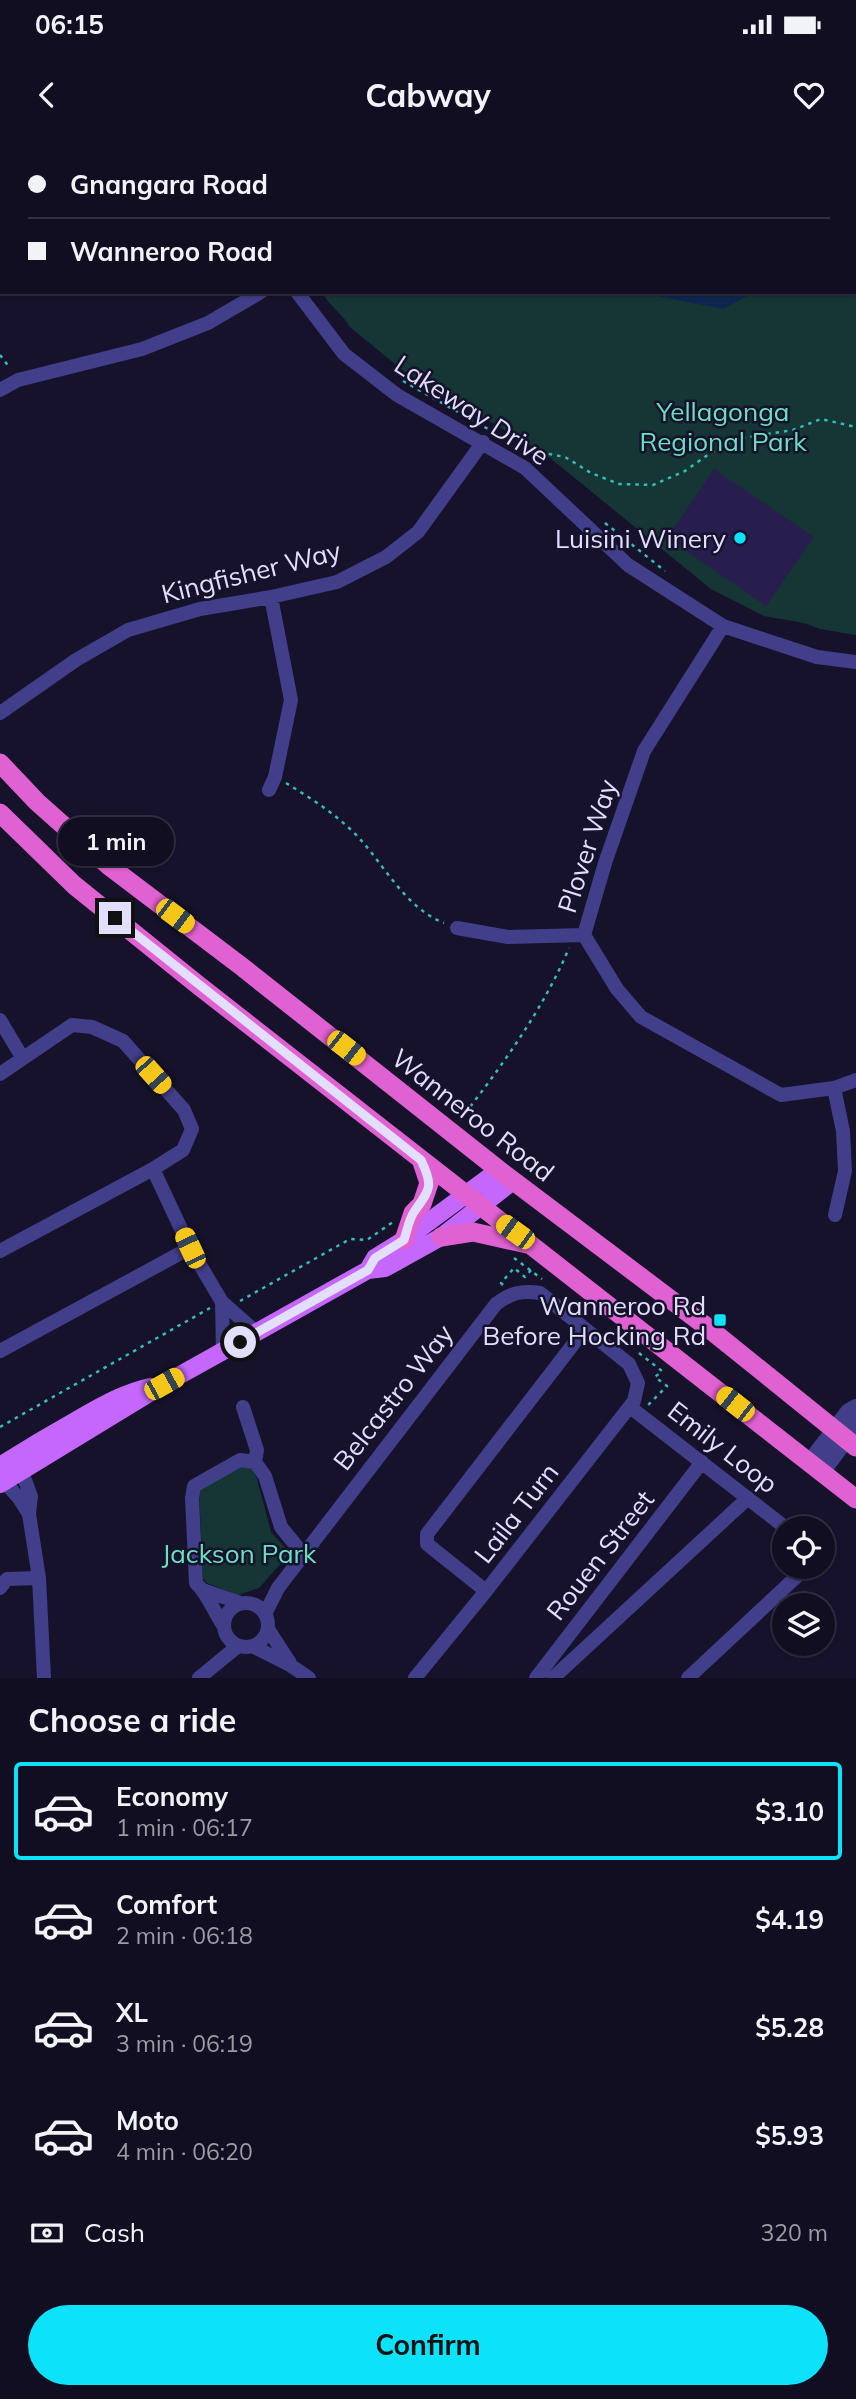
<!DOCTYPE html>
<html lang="en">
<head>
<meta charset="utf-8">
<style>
  :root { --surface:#110e21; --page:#1a172a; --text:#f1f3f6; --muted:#9c9ca5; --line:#302e3f; --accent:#0de2fb }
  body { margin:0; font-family:Mulish,sans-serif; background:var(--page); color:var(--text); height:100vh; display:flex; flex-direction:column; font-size:26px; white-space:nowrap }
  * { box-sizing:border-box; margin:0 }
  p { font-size:23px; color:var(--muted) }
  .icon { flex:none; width:38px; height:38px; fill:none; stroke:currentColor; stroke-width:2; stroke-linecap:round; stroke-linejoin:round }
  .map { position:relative; height:1538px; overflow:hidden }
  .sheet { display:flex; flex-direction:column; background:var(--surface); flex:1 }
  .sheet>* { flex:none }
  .banner { position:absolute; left:0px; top:0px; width:858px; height:154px; box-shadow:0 2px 5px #0004,0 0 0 2px var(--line); display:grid; align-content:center; height:154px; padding:0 28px; background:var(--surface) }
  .tools { position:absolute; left:772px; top:1376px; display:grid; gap:14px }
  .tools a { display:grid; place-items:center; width:63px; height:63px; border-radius:50%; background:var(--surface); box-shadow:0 2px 5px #0004,0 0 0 2px var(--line); font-size:35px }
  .end { position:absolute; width:32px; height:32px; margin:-16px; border:9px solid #e2defe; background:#111; box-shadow:0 0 0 4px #111 }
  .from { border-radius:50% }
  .bubble { position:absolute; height:49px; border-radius:24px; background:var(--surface); box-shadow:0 2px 5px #0004,0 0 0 2px var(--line); font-size:23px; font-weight:700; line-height:49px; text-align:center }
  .car { position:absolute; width:21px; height:42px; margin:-21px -10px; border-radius:9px; box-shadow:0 0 5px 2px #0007; background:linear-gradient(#f5c518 24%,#345 0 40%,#f5c518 0 76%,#345 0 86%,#f5c518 0) }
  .banner b { display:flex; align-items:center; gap:24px; height:66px; font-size:26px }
  .banner b+b { border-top:2px solid var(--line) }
  .banner i { width:18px; height:18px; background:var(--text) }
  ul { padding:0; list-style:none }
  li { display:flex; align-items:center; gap:21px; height:98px; margin:0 14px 10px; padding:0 14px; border:4px solid transparent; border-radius:7px }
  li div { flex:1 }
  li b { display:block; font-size:26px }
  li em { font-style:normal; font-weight:700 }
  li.current { border-color:var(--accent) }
  li>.icon { width:63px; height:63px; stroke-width:1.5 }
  h2 { padding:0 28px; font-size:32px; line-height:84px }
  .pay { display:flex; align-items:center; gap:18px; height:77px; padding:0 28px; font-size:26px }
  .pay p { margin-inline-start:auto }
  .primary-button { display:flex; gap:14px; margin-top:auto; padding:14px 28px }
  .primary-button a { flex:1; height:80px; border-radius:42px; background:var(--accent); color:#111; font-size:28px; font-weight:700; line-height:80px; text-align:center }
  .status { display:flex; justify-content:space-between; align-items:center; height:49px; padding:0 35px; background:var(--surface); direction:ltr }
  .status svg { height:19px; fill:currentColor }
  header { display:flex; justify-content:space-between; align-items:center; height:91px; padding:0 28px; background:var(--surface); font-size:32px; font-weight:700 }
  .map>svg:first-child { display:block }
</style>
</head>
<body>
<div class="status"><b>06:15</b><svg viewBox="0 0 49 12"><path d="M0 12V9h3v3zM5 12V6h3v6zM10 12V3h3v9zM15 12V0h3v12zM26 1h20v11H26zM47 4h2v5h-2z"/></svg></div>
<header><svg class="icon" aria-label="back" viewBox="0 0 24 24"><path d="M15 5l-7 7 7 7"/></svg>Cabway<svg class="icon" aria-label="heart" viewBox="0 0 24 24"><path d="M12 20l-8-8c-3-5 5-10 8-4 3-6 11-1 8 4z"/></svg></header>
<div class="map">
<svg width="856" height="1538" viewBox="0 0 856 1538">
  <rect width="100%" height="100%" fill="#17122c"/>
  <path fill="#153635" d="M241,0H856V495L820,489L804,483L764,476L711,449L544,313L406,233L350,187C343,174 329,166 322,152H856V2Z
    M241,1325L252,1328L257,1339L271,1392L290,1413L259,1448L238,1455L207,1443L203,1438L199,1349Z"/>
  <path fill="#0e264f" d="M457,0H856V99V2Z
    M637,152H755L723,169Z"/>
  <path fill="#281e4d" d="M714,329L814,397L766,466L667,398Z"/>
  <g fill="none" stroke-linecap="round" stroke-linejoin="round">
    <path stroke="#33bdb6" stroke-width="2.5" stroke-dasharray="3.5 5" stroke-linecap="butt" d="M0,215L10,228
      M403,241L488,289
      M534,320L544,313L565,317L591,333L619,344L653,345L685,331L709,314L736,299L793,290L821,279L856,287
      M605,383L665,431
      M286,643C312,659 339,676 360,699C386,728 406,768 444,783
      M460,980C501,927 543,870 569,808
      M514,1118L542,1139
      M503,1145L501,1143L514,1128L525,1137L531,1130
      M240,1161L350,1099L367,1100L393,1082
      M639,1213L662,1231L655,1237L667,1246L648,1265
      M0,1287L210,1168"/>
    <path stroke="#413e8a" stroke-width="14" d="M218,0L219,2
      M297,152L344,214L397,255L525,328L628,425L723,486L817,517L856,522
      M0,250L18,240L142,209L208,183L261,152
      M723,486L644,611L605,723L584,795L617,849L641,877L781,955L834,948L856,940
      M0,573L76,520L128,490L200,469L271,457L337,442L386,417L418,392L483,302
      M269,650L275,637L291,560L271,457
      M457,788L508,797L584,795
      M0,880L22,917
      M0,934L72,885L92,887L123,901L184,970L192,989L183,1010L153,1029L0,1111
      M834,948L843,991L845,1031L835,1075
      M153,1029L190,1108L222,1162L256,1192
      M222,1162L223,1211
      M0,1211L190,1108
      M243,1267L257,1310L255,1322
      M630,1267L786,1388
      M16,1324L21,1330L31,1356L29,1374L39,1438L44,1538
      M0,1337L19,1358L29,1374
      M0,1448L7,1439L39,1438
      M203,1450L238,1462
      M486,1451L427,1404V1394L585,1189
      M224 1485a22 22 0 1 1 44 0a22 22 0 1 1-44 0Z
      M265,1474L278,1448L496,1164C511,1153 521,1150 540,1153L629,1224L638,1243L634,1261L486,1451L415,1538
      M223,1485C214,1472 208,1454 196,1443L192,1358L194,1346L240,1320L255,1322L265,1336L281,1387L303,1414
      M268,1489L290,1523
      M254,1507L290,1525L309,1538
      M199,1538L238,1506
      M536,1538L702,1322
      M553,1538L748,1358
      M688,1538L808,1426"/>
    <path stroke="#413e8a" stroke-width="18" d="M810,1323L849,1272L856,1268
      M821,1332L856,1285"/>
    <path stroke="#c567fc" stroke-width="18" d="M368,1130L375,1118L404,1100L499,1030
      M0,1326C25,1310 50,1295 75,1281C100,1267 123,1253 150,1247
      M0,1344L164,1244L368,1130L385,1128L441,1097L513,1041"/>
    <path stroke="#e061d2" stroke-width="19" d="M0,623L37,662L109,726L241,826L499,1030L707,1187L856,1307
      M0,673L74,745L198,845L856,1359
      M441,1097L473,1092L527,1104
      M404,1100L413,1073L422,1064L429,1043L422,1022"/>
  </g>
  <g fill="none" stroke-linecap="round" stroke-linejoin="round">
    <path stroke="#e2defe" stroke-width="9" d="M115,778L421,1020C434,1047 430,1049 414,1072C409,1079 407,1091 404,1100L375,1118L368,1130L240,1202"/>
  </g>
  <g fill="#0de2fb" stroke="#17122c" stroke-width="2.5">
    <circle cx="740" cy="398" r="7"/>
    <rect x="713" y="1173" width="14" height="14" rx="3.5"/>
  </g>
  <g text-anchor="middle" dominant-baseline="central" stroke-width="5" stroke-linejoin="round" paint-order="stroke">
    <g font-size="26" fill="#e2defe" stroke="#17122c">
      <text transform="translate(472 270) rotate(33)">Lakeway Drive</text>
      <text transform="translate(251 432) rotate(-14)">Kingfisher Way</text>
      <text transform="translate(587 706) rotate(-72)">Plover Way</text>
      <text transform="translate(473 975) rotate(38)">Wanneroo Road</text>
      <text transform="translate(393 1257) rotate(-52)">Belcastro Way</text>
      <text transform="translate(723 1307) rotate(38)">Emily Loop</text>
      <text transform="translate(516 1373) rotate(-52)">Laila Turn</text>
      <text transform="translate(600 1415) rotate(-52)">Rouen Street</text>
    </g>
    <g font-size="26" fill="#69e0c2" stroke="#17122c">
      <text x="723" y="271">Yellagonga<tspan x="723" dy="30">Regional Park</tspan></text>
      <text x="239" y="1413">Jackson Park</text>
    </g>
    <g font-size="26" fill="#e2defe" stroke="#17122c" text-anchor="end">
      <text x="726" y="398">Luisini Winery</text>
      <text x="706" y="1165">Wanneroo Rd<tspan x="706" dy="30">Before Hocking Rd</tspan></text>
    </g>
  </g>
</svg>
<div class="tools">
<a><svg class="icon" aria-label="locate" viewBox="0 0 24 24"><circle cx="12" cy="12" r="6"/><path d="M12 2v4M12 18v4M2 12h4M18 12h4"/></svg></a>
<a><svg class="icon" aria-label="layers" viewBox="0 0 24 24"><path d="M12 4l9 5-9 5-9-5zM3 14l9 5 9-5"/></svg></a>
</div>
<i class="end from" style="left:240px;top:1202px"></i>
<i class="end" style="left:115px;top:778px"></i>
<div class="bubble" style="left:58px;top:677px;width:116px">1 min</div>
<i class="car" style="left:175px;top:776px;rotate:127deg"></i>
<i class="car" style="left:346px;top:908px;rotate:128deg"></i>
<i class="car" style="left:153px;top:935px;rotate:138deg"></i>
<i class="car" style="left:515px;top:1092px;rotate:306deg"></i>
<i class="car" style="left:190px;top:1108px;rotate:335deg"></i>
<i class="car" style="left:164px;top:1244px;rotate:61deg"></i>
<i class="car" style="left:735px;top:1264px;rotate:308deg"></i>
<div class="banner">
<b><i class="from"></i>Gnangara Road</b>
<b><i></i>Wanneroo Road</b>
</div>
</div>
<section class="sheet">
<h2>Choose a ride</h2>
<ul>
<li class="current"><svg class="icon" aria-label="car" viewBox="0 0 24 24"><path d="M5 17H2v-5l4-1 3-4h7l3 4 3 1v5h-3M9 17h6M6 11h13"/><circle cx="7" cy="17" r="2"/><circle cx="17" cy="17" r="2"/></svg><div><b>Economy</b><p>1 min · 06:17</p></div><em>$3.10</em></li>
<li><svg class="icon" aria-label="car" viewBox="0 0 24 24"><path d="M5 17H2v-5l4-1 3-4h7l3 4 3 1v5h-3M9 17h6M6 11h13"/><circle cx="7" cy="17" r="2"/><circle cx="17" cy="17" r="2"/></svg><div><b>Comfort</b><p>2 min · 06:18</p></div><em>$4.19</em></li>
<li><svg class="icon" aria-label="car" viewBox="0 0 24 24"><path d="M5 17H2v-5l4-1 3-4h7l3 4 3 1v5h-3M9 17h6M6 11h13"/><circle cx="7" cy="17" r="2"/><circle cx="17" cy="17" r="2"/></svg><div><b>XL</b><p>3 min · 06:19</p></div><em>$5.28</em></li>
<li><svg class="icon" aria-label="car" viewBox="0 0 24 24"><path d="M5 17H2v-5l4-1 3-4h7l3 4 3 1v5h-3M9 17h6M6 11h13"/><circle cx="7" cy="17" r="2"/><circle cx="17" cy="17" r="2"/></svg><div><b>Moto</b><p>4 min · 06:20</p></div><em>$5.93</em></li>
</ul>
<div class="pay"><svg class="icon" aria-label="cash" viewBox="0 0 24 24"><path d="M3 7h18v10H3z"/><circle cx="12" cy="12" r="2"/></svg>Cash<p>320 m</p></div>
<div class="primary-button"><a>Confirm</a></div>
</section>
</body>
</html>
